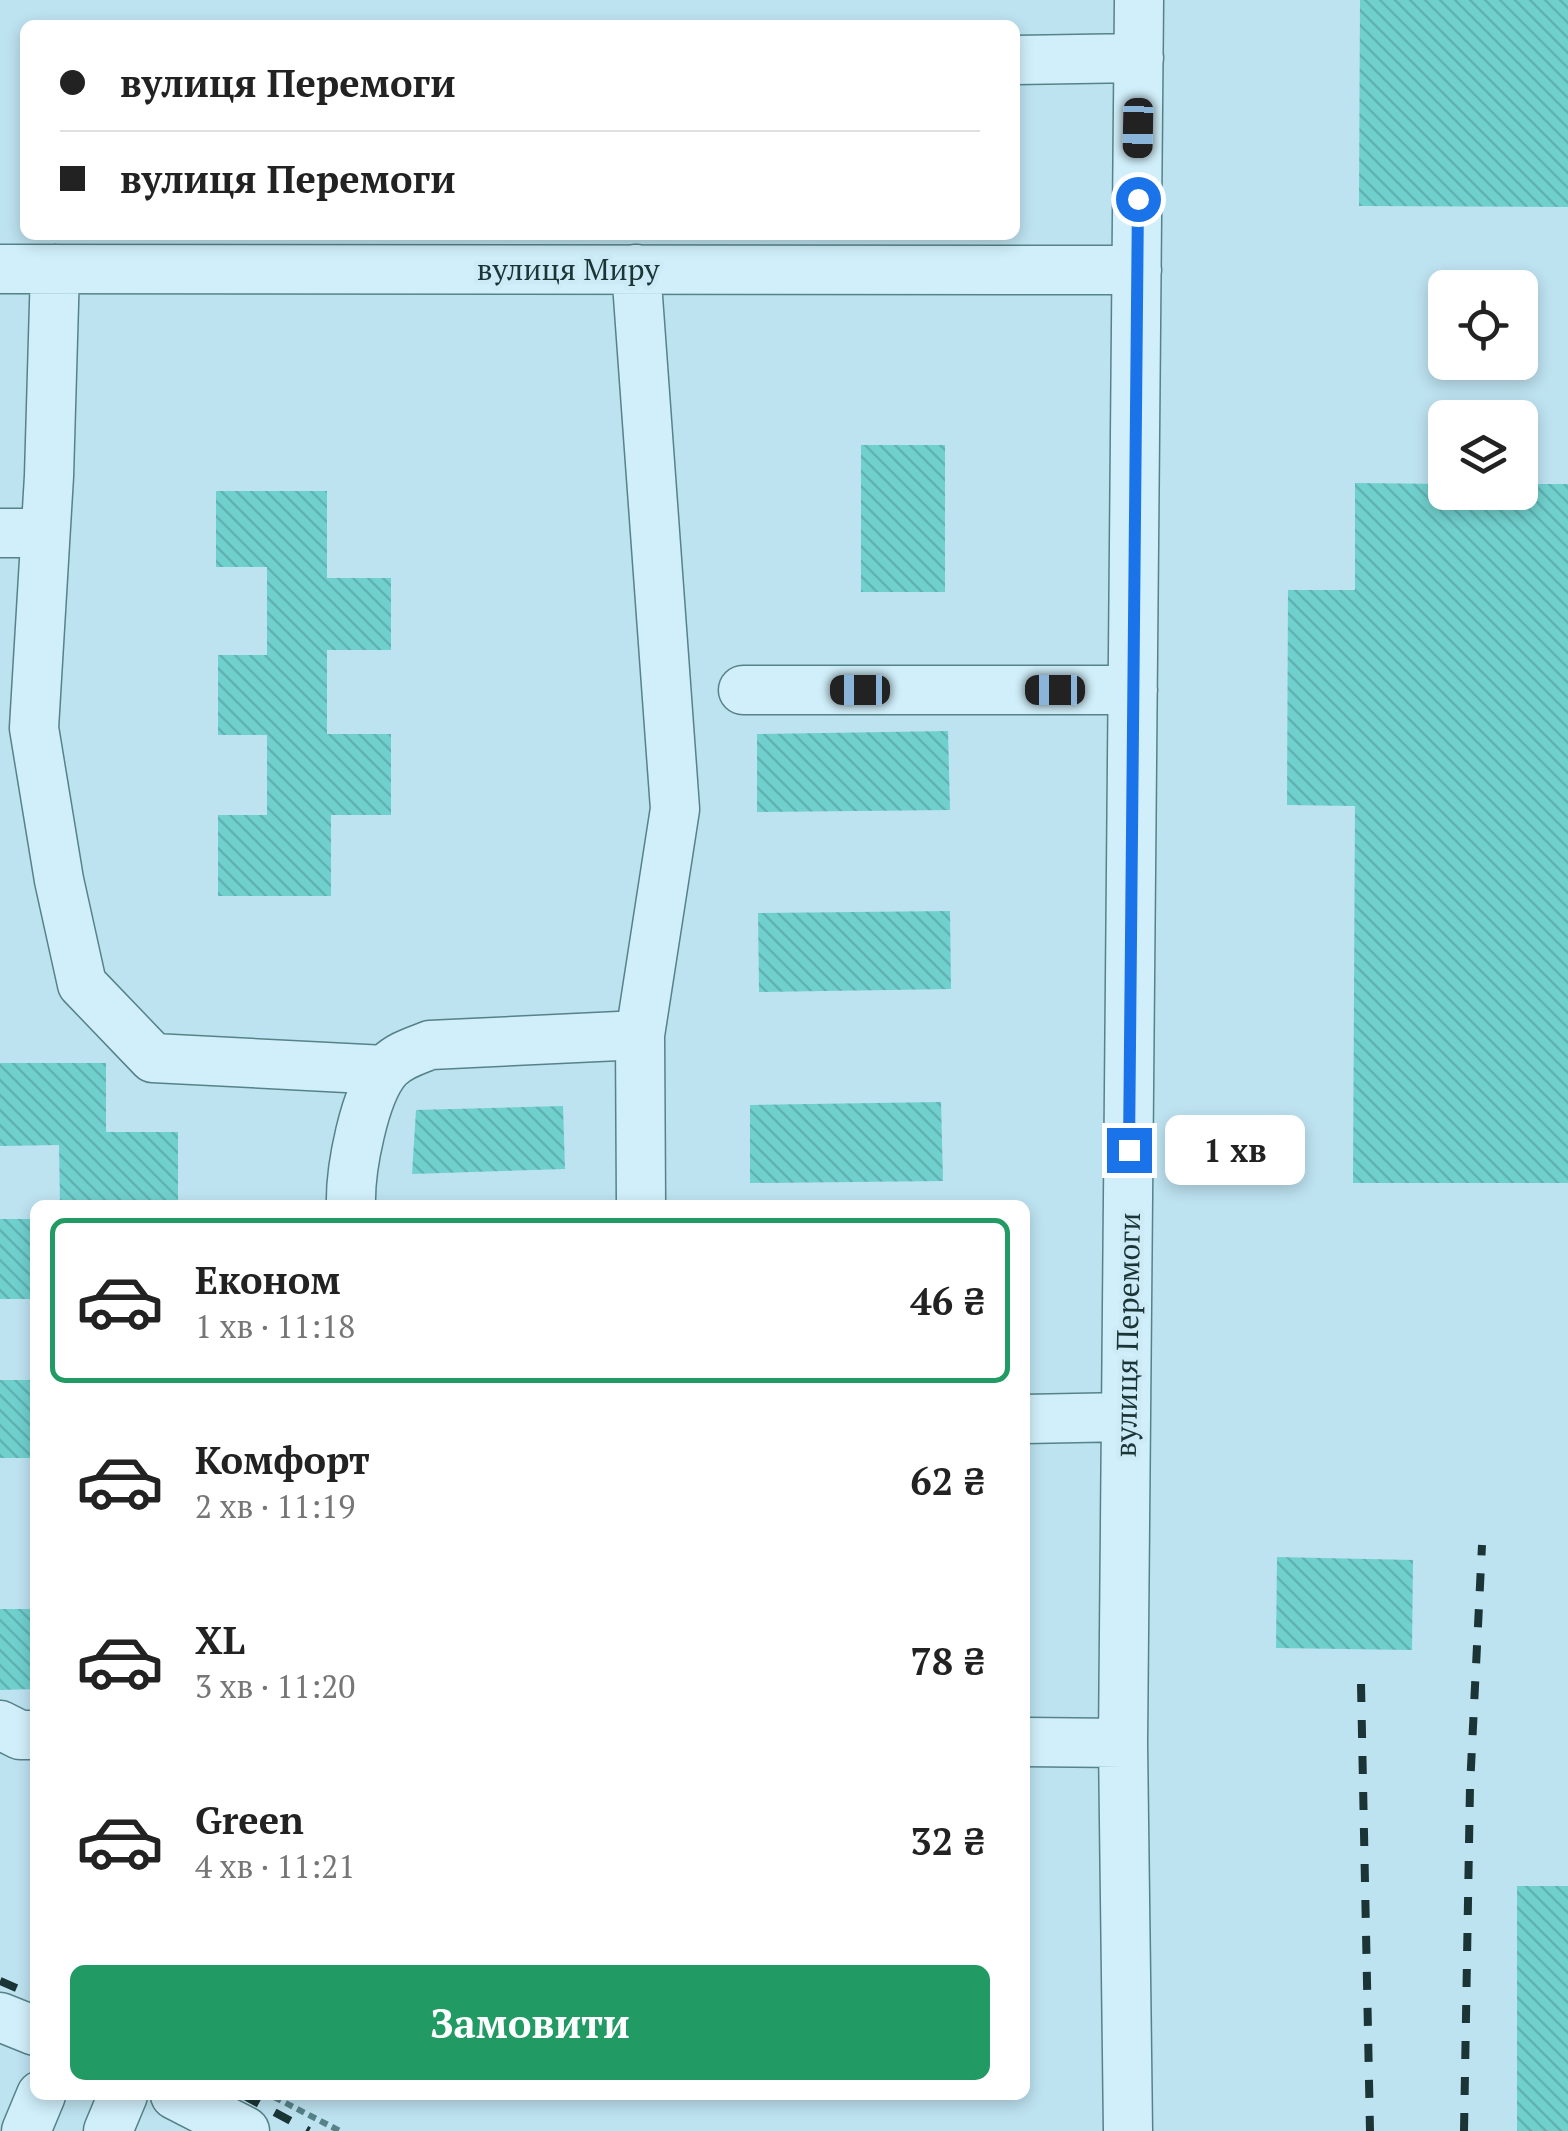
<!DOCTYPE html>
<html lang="uk">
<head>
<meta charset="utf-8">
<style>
  :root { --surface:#fff; --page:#f6f6f6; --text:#222; --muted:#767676; --line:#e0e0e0; --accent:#229a64 }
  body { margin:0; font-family:"PT Serif",serif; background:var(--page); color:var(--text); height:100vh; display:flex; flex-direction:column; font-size:38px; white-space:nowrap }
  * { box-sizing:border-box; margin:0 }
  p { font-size:32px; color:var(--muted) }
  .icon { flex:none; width:55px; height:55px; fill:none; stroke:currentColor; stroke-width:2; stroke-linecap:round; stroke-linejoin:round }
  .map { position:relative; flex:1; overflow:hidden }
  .drawer { position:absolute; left:30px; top:1200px; width:1000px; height:900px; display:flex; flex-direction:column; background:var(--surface); border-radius:15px; box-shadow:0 5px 15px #0003 }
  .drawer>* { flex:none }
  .top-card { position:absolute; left:20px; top:20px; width:1000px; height:220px; border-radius:15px; box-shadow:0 5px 15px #0003; display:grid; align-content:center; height:220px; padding:0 40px; background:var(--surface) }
  .tools { position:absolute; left:1428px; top:270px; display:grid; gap:20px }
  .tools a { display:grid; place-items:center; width:110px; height:110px; border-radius:15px; background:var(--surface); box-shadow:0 5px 15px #0003; font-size:50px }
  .end { position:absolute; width:45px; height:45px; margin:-22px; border:12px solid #1a73e8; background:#fff; box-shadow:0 0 0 5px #fff }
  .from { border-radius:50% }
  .bubble { position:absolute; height:70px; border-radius:15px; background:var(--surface); box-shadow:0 5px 15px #0003; font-size:32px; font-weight:600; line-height:70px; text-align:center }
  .car { position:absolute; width:30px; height:60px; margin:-30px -15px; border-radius:12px; box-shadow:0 0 8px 2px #0007; background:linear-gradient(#222 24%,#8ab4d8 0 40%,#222 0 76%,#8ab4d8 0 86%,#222 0) }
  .top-card b { display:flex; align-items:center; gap:35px; height:95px; font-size:38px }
  .top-card b+b { border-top:2px solid var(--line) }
  .top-card i { width:25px; height:25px; background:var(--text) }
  ul { padding:18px 0 0; list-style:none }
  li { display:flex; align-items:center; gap:30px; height:165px; margin:0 20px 15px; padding:0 20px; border:5px solid transparent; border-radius:15px }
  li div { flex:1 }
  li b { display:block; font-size:38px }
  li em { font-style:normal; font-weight:600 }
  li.active { border-color:var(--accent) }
  li>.icon { width:90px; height:90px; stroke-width:1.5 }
  .cta { display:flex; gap:20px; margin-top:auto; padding:20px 40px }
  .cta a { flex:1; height:115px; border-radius:15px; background:var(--accent); color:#fff; font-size:40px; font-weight:600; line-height:115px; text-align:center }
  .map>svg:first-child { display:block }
</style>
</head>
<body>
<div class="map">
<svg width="1568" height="2131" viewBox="0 0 1568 2131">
  <defs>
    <pattern id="building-back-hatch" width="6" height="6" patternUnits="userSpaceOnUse" patternTransform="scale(2.5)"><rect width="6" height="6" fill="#70d0cd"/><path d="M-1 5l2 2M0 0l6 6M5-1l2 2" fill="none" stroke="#60b3b1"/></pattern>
  </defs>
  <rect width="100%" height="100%" fill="#bde2f0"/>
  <path fill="url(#building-back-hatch)" d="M1360,0H1568V207L1359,206Z
    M861,445H945V592H861Z
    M1355,483L1445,484V492H1520V484H1568V1183H1353L1355,806L1287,805L1288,590H1355Z
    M216,491H327V578H391V650H327V734H391V815H331V896H218V815H267V735H218V655H267V567H216Z
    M948,731L950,810L757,812V734Z
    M950,911L951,989L759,992L758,913Z
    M0,1063H106V1132H178V1205H60L59,1145L0,1146Z
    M941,1102L943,1181L750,1183V1105Z
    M563,1106L565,1169L412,1174L416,1110Z
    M0,1219H35V1299H0Z
    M0,1380H35V1458H0Z
    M1277,1557L1413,1560L1412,1650L1276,1648Z
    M0,1609H35V1689L0,1690Z
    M1517,1886H1568V2131H1517Z"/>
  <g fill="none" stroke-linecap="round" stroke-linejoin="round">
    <defs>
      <path id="minor" d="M1015,60L1139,58
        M0,269L1137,270
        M55,269L49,476L34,728L59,880L82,984L153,1058L385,1070
        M636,269L675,809L640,1035L641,1205
        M0,533H45
        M743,690H1133
        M351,1205C350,1170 364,1093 388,1067C400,1055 415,1051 430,1045L640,1035
        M1025,1419L1126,1417
        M0,1725L20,1735H35
        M1025,1742L1123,1743
        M0,2017L35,2031
        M175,2095L245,2131
        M26,2131L41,2095
        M108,2131L123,2095
        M1128,2131L1123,1743L1139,0"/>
    </defs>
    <use href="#minor" stroke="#558388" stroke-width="51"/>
    <path stroke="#558388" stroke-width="6" stroke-dasharray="8 5" stroke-linecap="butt" d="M274,2097L340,2131"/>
    <use href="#minor" stroke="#d0effa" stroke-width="48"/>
    <path stroke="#1b3536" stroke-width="8" stroke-dasharray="18 18" stroke-linecap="butt" d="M1361,1684L1370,2131
      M0,1981L35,1996
      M243,2095L309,2131
      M1464,2131L1470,1787L1482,1545"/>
  </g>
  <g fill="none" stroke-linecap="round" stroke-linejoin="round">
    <path stroke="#1a73e8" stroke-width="12" d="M1129,1150L1138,199"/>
  </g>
  <g text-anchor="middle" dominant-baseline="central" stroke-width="9" stroke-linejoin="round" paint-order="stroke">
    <g font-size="30" fill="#1b3536" stroke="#ccebf7">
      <text x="568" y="269">вулиця Миру</text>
      <text transform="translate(1127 1335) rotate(-89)">вулиця Перемоги</text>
    </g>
  </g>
</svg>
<div class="tools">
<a><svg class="icon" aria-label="locate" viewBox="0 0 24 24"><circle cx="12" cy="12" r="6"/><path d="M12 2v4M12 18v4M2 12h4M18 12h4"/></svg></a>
<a><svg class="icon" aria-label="layers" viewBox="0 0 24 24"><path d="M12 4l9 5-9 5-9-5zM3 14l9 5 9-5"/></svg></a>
</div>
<i class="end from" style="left:1138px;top:199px"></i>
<i class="end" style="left:1129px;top:1150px"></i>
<div class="bubble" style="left:1165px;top:1115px;width:140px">1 хв</div>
<i class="car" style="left:1138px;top:128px;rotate:181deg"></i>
<i class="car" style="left:860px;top:690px;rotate:270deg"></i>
<i class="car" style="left:1055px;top:690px;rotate:270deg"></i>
<div class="top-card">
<b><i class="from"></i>вулиця Перемоги</b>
<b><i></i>вулиця Перемоги</b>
</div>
<section class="drawer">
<ul>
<li class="active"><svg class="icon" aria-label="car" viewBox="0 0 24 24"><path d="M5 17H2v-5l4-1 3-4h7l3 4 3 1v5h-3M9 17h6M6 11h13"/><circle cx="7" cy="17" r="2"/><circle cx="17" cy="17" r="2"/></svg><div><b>Економ</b><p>1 хв · 11:18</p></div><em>46 ₴</em></li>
<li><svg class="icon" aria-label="car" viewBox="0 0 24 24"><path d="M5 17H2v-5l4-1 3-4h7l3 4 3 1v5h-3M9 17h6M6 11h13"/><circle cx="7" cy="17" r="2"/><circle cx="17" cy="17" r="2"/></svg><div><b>Комфорт</b><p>2 хв · 11:19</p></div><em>62 ₴</em></li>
<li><svg class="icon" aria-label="car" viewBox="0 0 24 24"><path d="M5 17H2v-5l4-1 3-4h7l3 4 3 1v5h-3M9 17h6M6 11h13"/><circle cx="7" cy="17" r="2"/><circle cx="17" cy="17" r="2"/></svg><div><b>XL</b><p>3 хв · 11:20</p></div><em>78 ₴</em></li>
<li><svg class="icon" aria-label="car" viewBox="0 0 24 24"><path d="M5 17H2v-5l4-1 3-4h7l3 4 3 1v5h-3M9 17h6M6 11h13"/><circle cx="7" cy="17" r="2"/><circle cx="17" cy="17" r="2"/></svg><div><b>Green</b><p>4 хв · 11:21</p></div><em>32 ₴</em></li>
</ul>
<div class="cta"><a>Замовити</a></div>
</section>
</div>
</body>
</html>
